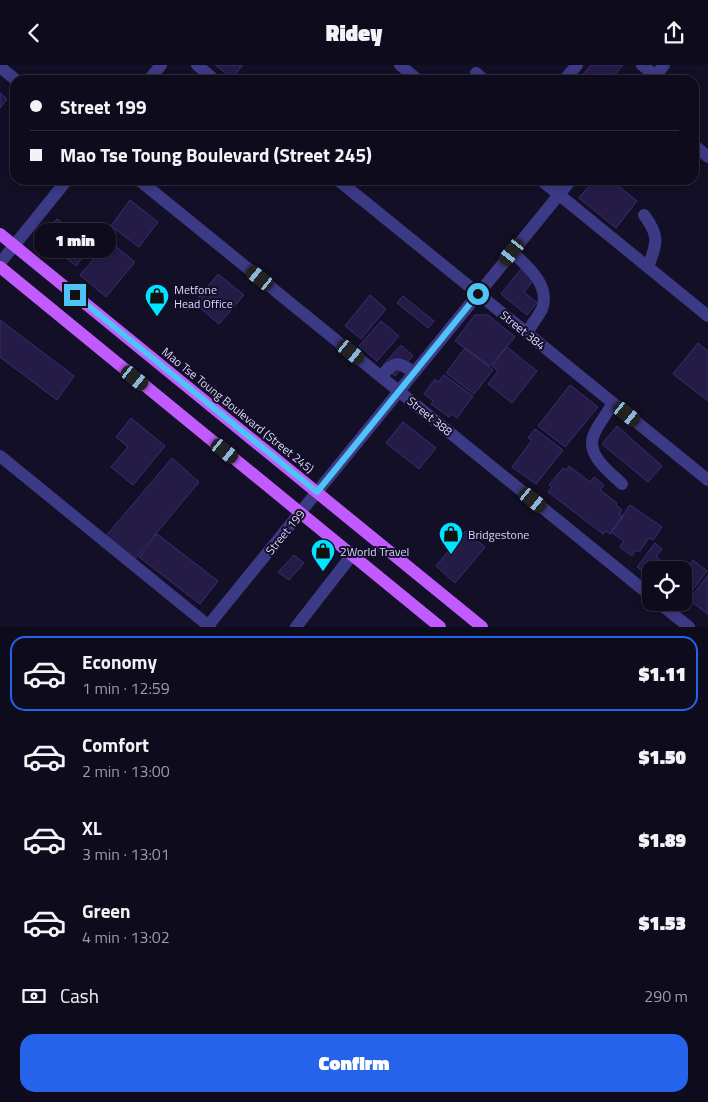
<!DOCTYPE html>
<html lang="en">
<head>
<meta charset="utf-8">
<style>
  :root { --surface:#0e0b1c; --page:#1c1929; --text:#f1f3f6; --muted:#9b9ba3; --line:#2e2b3b; --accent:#2563eb }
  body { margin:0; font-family:"Titillium Web",sans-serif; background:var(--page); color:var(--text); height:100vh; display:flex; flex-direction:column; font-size:19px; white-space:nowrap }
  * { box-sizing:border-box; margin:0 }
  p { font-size:16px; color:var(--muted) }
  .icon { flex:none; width:28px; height:28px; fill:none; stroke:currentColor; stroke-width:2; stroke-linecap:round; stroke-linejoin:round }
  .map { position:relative; height:562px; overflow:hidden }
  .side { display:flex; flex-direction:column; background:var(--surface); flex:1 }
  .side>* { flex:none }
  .hud { position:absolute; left:10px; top:10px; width:689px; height:110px; border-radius:15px; box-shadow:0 2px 8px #0003,0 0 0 1px var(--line); display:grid; align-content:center; height:110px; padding:0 20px; background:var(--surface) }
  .fabs { position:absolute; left:642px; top:496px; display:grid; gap:10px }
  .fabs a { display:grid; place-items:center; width:50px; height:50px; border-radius:10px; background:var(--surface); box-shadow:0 2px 8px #0003,0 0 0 1px var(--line); font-size:25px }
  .end { position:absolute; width:22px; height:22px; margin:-11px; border:6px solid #4fc3f7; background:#111; box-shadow:0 0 0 2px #111 }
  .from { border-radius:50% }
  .bubble { position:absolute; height:35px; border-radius:15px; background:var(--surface); box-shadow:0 2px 8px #0003,0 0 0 1px var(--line); font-size:16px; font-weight:800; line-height:35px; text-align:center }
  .car { position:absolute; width:15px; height:30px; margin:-15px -8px; border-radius:6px; box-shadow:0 0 4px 1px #0007; background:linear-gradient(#222 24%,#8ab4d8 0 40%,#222 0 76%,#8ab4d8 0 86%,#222 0) }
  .hud b { display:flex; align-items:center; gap:18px; height:48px; font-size:19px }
  .hud b+b { border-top:1px solid var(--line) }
  .hud i { width:12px; height:12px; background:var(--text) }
  ul { padding:9px 0 0; list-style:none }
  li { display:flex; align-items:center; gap:15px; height:75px; margin:0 10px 8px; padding:0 10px; border:2px solid transparent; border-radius:15px }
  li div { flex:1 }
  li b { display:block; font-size:19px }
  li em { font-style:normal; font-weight:800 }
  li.on { border-color:var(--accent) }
  li>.icon { width:45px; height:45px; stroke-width:1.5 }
  .pay { display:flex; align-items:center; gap:12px; height:55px; padding:0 20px; font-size:19px }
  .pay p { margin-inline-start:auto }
  .primary-button { display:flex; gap:10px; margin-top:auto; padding:10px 20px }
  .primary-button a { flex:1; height:58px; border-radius:15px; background:var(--accent); color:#fff; font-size:20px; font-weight:800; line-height:58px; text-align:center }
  header { display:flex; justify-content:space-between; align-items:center; height:65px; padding:0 20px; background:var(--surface); font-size:22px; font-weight:800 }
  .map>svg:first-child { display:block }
</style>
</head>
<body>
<header><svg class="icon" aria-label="back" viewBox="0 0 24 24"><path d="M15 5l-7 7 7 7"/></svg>Ridey<svg class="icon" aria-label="share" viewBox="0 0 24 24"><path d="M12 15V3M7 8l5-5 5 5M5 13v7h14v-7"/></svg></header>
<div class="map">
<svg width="708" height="562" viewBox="0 0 708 562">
  <rect width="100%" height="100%" fill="#130f26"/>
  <path fill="#241b47" stroke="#3b2d73" d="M215,0H243L232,13Z
    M591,0H623L610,15H578Z
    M0,28L7,34L0,43Z
    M594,115H611L637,136L616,163L579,133Z
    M130,135L158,157L139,182L111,161Z
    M57,154L91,181L76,201L41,173Z
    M109,176L135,197L106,232L80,210Z
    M521,204L534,215L524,227L537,238L527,250L501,229Z
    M218,209L244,230L219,259L194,238Z
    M370,230L386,244L361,274L345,261Z
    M403,231L434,256L428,263L397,238Z
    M475,250H488L515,272L490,301L455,276Z
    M0,255L74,311L57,335L0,292Z
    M381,256L399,271L377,296L359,281Z
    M698,278L708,286V336L673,309Z
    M401,280L413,291L395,311L383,300Z
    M507,282L537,306L512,338L488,319L498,306L492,301Z
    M465,283L493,305L474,329L446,308Z
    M444,310L473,331L457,353L452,349L449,352L431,339L433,336L424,329L435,314L438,317Z
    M570,320L598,342L565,382L538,361Z
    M131,353L165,381L133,420L111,402L128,382L116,372Z
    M403,357L436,383L419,404L386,378Z
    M617,361L662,401L648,417L602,379Z
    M535,364L563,385L536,419L512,402L532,375L528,373Z
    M172,393L199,417L134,495L105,472Z
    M569,401L590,417L594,412L604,420L600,425L617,438L616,440L622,445L619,449L623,452L610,469L606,466L603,469L548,427L552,422L549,420L563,403L566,405Z
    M630,440L662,462L653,475L649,473L640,486H635L632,491L620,482L624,476L611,467Z
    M465,466L485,482L455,518L436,501Z
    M157,469L218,516L200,539L139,492Z
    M655,478L662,484L656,492L668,501L665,505H651V513L637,502Z
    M294,490L304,498L289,515L278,507Z
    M693,495L707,506L684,537V507Z
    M708,510V549L689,535Z"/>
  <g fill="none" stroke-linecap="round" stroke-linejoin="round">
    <path stroke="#3d3a85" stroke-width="12" d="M197,0L215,15
      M400,0L418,15
      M642,0L656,11
      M0,2L16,15
      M476,8L484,15
      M149,15L161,0
      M564,15L577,0
      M652,15L664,0
      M694,80L708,92
      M139,115L651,531
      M338,115L708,415
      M541,115L708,251
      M644,150C660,171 657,178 648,202
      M512,187C527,201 551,220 542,244C538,252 531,260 527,268
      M0,198L67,115
      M381,311C396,296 396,296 414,307
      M613,338C607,349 597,360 593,372C587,391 610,407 622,419
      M0,391L210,562
      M659,538L689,562
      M207,562L571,115
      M296,562L352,490"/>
    <path stroke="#c25bff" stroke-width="12" d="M0,169L482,562
      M0,202L440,562"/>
  </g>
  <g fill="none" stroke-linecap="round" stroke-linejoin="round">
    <path stroke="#4fc3f7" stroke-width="6" d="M75,230L317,427L478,229"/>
  </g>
  <defs>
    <symbol id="shop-pin" viewBox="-11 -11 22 30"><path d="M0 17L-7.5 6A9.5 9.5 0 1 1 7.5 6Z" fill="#00e5ff" stroke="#130f26"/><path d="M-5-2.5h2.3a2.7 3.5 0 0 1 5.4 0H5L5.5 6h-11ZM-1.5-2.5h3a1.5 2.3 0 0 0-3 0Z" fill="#111"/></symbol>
  </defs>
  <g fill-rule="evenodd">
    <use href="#shop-pin" x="143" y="217" width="28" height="38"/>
    <use href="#shop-pin" x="437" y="455" width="28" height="38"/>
    <use href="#shop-pin" x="309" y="472" width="28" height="38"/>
  </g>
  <g text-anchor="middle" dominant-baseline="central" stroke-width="4" stroke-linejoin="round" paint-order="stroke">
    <g font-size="12" fill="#d9d4ff" stroke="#130f26" text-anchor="start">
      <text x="174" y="224">Metfone<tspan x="174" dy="14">Head Office</tspan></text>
      <text x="468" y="469">Bridgestone</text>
      <text x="340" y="486">2World Travel</text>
    </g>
    <g font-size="12" fill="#d9d4ff" stroke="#130f26">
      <text transform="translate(523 265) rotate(39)">Street 384</text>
      <text transform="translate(238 345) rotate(39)">Mao Tse Toung Boulevard (Street 245)</text>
      <text transform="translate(430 351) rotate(39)">Street 388</text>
      <text transform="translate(285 467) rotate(-51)">Street 199</text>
    </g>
  </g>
</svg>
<div class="fabs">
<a><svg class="icon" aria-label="locate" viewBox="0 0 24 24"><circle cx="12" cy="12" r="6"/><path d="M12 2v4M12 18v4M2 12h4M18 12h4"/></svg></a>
</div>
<i class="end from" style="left:478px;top:229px"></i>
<i class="end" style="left:75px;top:230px"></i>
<div class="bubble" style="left:34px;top:158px;width:82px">1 min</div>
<i class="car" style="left:512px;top:187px;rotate:219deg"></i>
<i class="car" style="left:260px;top:213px;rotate:309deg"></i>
<i class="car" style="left:351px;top:287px;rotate:129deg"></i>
<i class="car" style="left:135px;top:313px;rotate:129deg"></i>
<i class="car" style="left:627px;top:349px;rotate:129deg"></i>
<i class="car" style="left:225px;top:386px;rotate:129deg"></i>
<i class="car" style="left:533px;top:435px;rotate:129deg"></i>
<div class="hud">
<b><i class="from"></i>Street 199</b>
<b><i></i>Mao Tse Toung Boulevard (Street 245)</b>
</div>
</div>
<section class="side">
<ul>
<li class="on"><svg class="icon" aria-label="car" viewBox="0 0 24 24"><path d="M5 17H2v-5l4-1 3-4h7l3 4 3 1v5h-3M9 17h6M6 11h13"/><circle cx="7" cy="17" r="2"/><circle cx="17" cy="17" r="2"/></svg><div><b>Economy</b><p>1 min · 12:59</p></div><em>$1.11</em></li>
<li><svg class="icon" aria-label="car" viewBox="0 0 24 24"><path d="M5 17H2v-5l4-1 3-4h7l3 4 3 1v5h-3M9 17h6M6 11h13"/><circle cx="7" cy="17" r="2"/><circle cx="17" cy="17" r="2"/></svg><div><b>Comfort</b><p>2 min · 13:00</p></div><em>$1.50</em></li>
<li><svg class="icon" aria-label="car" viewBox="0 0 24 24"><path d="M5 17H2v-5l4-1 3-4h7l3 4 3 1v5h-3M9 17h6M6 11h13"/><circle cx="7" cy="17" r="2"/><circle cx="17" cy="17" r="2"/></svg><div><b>XL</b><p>3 min · 13:01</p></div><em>$1.89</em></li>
<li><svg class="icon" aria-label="car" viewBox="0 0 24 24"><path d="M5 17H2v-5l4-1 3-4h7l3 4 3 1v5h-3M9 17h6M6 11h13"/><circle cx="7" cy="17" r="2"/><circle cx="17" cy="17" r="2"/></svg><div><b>Green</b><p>4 min · 13:02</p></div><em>$1.53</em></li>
</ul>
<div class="pay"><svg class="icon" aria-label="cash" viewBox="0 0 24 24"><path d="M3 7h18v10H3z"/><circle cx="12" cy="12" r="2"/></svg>Cash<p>290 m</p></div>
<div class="primary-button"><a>Confirm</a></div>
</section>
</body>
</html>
